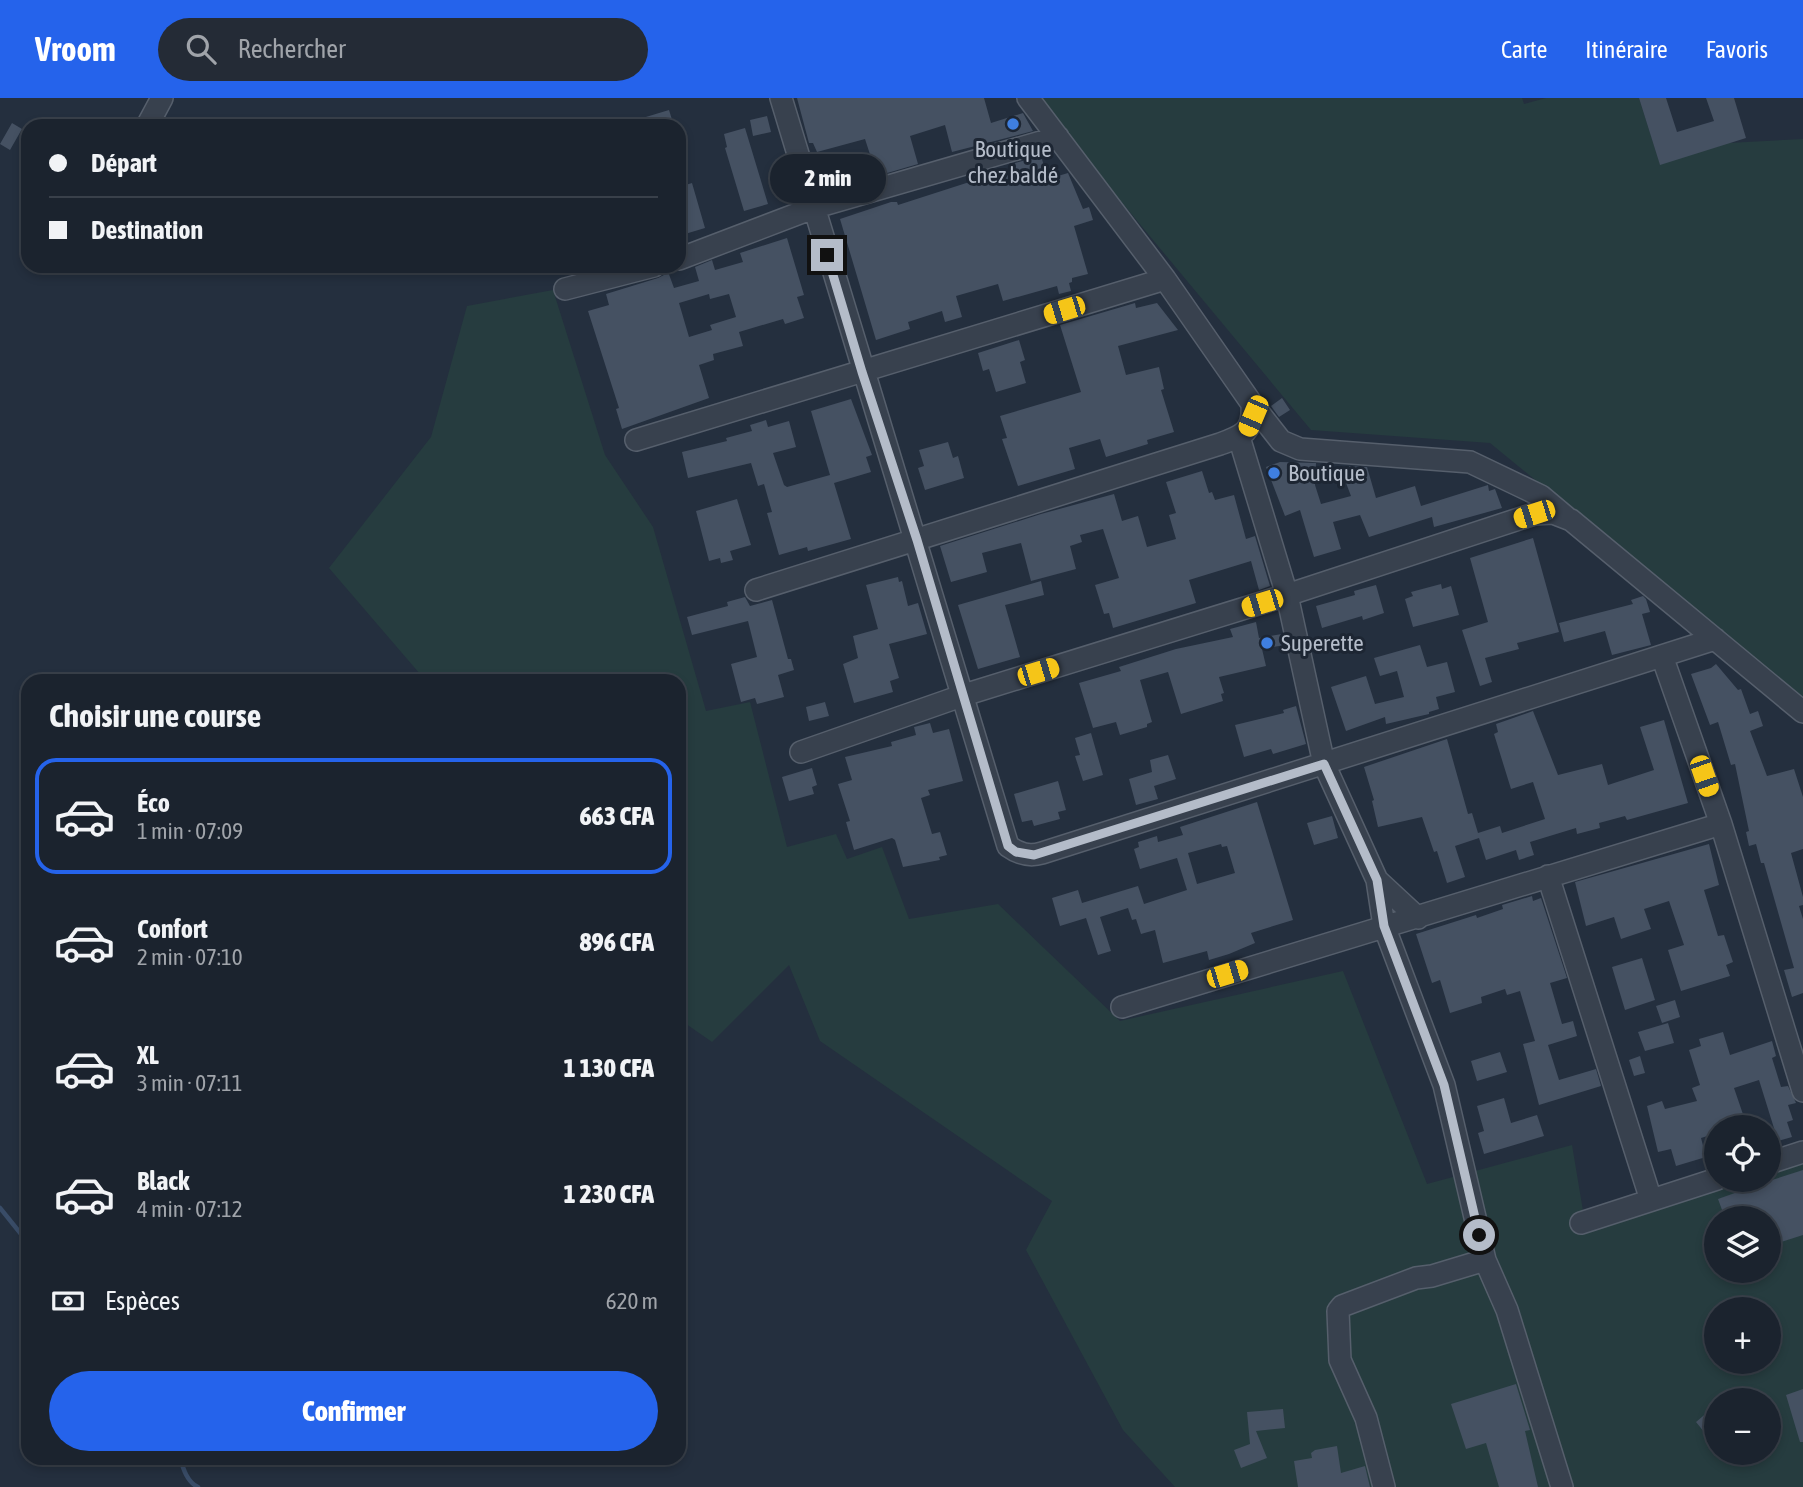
<!DOCTYPE html>
<html lang="fr">
<head>
<meta charset="utf-8">
<style>
  :root { --surface:#1b232e; --page:#242b36; --text:#f1f3f6; --muted:#a0a4aa; --line:#39404a; --accent:#2563eb }
  body { margin:0; font-family:"Asap Condensed",sans-serif; background:var(--page); color:var(--text); height:100vh; display:flex; flex-direction:column; font-size:26px; white-space:nowrap }
  * { box-sizing:border-box; margin:0 }
  p { font-size:23px; color:var(--muted) }
  .icon { flex:none; width:38px; height:38px; fill:none; stroke:currentColor; stroke-width:2; stroke-linecap:round; stroke-linejoin:round }
  .map { position:relative; flex:1; overflow:hidden }
  .panel { position:absolute; left:21px; top:576px; width:665px; height:791px; display:flex; flex-direction:column; background:var(--surface); border-radius:21px; box-shadow:0 4px 10px #0003,0 0 0 2px var(--line) }
  .panel>* { flex:none }
  .top-card { position:absolute; left:21px; top:21px; width:665px; height:154px; border-radius:21px; box-shadow:0 4px 10px #0003,0 0 0 2px var(--line); display:grid; align-content:center; height:154px; padding:0 28px; background:var(--surface) }
  .controls { position:absolute; left:1704px; top:1017px; display:grid; gap:14px }
  .controls a { display:grid; place-items:center; width:77px; height:77px; border-radius:50%; background:var(--surface); box-shadow:0 4px 10px #0003,0 0 0 2px var(--line); font-size:35px }
  .end { position:absolute; width:32px; height:32px; margin:-16px; border:9px solid #b4bcc9; background:#111; box-shadow:0 0 0 4px #111 }
  .from { border-radius:50% }
  .bubble { position:absolute; height:49px; border-radius:24px; background:var(--surface); box-shadow:0 4px 10px #0003,0 0 0 2px var(--line); font-size:23px; font-weight:800; line-height:49px; text-align:center }
  .car { position:absolute; width:21px; height:42px; margin:-21px -10px; border-radius:9px; box-shadow:0 0 5px 2px #0007; background:linear-gradient(#f5c518 24%,#345 0 40%,#f5c518 0 76%,#345 0 86%,#f5c518 0) }
  .top-card b { display:flex; align-items:center; gap:24px; height:66px; font-size:26px }
  .top-card b+b { border-top:2px solid var(--line) }
  .top-card i { width:18px; height:18px; background:var(--text) }
  ul { padding:0; list-style:none }
  li { display:flex; align-items:center; gap:21px; height:116px; margin:0 14px 10px; padding:0 14px; border:4px solid transparent; border-radius:21px }
  li div { flex:1 }
  li b { display:block; font-size:26px }
  li em { font-style:normal; font-weight:800 }
  li.active { border-color:var(--accent) }
  li>.icon { width:63px; height:63px; stroke-width:1.5 }
  h2 { padding:0 28px; font-size:32px; line-height:84px }
  .pay { display:flex; align-items:center; gap:18px; height:77px; padding:0 28px; font-size:26px }
  .pay p { margin-inline-start:auto }
  .primary-button { display:flex; gap:14px; margin-top:auto; padding:14px 28px }
  .primary-button a { flex:1; height:80px; border-radius:42px; background:var(--accent); color:#fff; font-size:28px; font-weight:800; line-height:80px; text-align:center }
  header { display:flex; align-items:center; gap:42px; box-sizing:border-box; height:98px; padding:0 35px; background:var(--accent); color:#fff }
  header strong { font-size:33px }
  nav { display:flex; gap:38px; margin-inline-start:auto; font-size:24px }
  .search { width:490px; height:63px; background:var(--page); display:flex; align-items:center; gap:18px; box-sizing:border-box; padding:0 24px; border-radius:38px; color:var(--muted); font-size:26px }
  .map>svg:first-child { display:block }
</style>
</head>
<body>
<header>
<strong>Vroom</strong>
<div class="search"><svg class="icon" aria-label="search" viewBox="0 0 24 24"><circle cx="10" cy="10" r="6"/><path d="M15 15l6 6"/></svg>Rechercher</div>
<nav><a>Carte</a><a>Itinéraire</a><a>Favoris</a></nav>
</header>
<div class="map">
<svg width="1803" height="1389" viewBox="0 0 1803 1389">
  <rect width="100%" height="100%" fill="#242f3e"/>
  <path fill="#263c3f" fill-rule="evenodd" d="M1035,0H1522L1524,6L1546,0H1639L1660,66L1728,45L1803,41V601L1490,345L1311,332Z
    M553,192L605,357L653,429L706,613L750,604L787,749L836,736L847,761L882,749L909,821L998,806L1120,923L1343,873L1427,1086L1572,1047L1586,1131L1748,1082H1769V1075L1803,1065V1389H1175L1123,1332L1026,1152L1052,1103L820,943L789,867L712,944L679,921V583H426L329,470L431,339L467,208ZM1717,1120H1769V1172H1717ZM1717,1211H1769V1264H1717ZM1717,1302H1769V1354H1717Z"/>
  <g fill="none" stroke-linecap="round" stroke-linejoin="round">
    <path stroke="#394c67" stroke-width="4.5" d="M0,1110L21,1136L28,1141
      M180,1360C183,1370 187,1384 198,1389"/>
  </g>
  <path fill="#455162" fill-rule="evenodd" d="M797,0H984L991,25L1023,15L1033,33L952,54L945,27L910,38L918,66L877,78L865,41L817,54L813,45H809Z
    M1639,0H1666L1677,34L1714,23L1706,0H1734L1746,40L1660,67Z
    M669,12L674,28H626V25Z
    M767,18L771,34L753,38L750,22Z
    M12,25L22,31L10,52L0,46Z
    M745,30L768,106L744,113L725,50L727,49L724,36Z
    M1041,58L1048,81L1068,75L1083,111L1089,109L1093,122L1074,128L1088,176L1072,180V184L1069,185L1071,193L1059,196L1057,188L1003,203L998,186L956,198L962,219L945,224L942,213L908,224L910,231L876,242L840,121L891,104H897L898,107L1016,69L1015,65Z
    M692,85L705,130L685,136L679,116V89Z
    M787,140L804,197L797,199L804,220L785,226L783,221L739,234L743,248L713,256L714,262L699,267L709,300L622,331L616,311L619,310L588,213L609,207L606,196L658,180L664,177L667,171L674,190L699,183L695,169L712,162L715,172L743,164L740,155ZM709,196L710,201L729,196L736,219L710,227L712,232L689,239L679,205Z
    M1135,205L1136,210L1157,205L1178,232L1118,248L1126,277L1159,269L1164,291L1161,292L1174,334L1147,342L1148,346L1106,359L1100,341L1069,350L1075,371L1018,388L1002,341L1007,340L1000,318L1081,294L1060,227Z
    M1019,242L1025,262L1020,264L1026,285L996,294L989,271L983,273L978,255Z
    M1282,300L1290,312L1279,319L1271,308Z
    M851,301L872,357L866,359L871,374L834,385L851,441L808,453L807,449L779,457L767,415L772,414L764,386L758,388L751,365L688,380L682,354L727,343L726,340L752,333L750,327L766,322L768,329L789,323L796,349L773,355L784,387L787,389L830,377L811,313Z
    M948,344L953,360L958,358L964,380L925,392L918,370L924,368L919,352Z
    M1280,364L1316,365L1315,387L1321,406L1351,398L1346,385L1353,383L1349,368L1367,369L1376,400L1415,388L1421,408L1488,387L1489,393L1495,391L1502,410L1434,429L1432,419L1369,439L1360,417L1333,424L1341,451L1314,459L1300,412L1285,418L1266,369Z
    M1202,373L1209,395L1212,394L1215,402L1234,397L1246,441L1255,438L1270,488L1259,492L1251,463L1189,482L1196,505L1113,530L1109,515L1104,516L1095,487L1119,480L1103,431L1080,437L1082,444L1070,448L1076,471L1031,483L1021,445L982,455L987,474L951,484L940,448L1041,416L1114,396L1122,423L1138,418L1147,449L1176,441L1169,417L1176,415L1166,384Z
    M737,401L751,447L730,453L733,462L721,465L720,460L709,463L696,413Z
    M1533,440L1559,534L1517,545L1519,551L1485,560L1492,584L1480,588L1462,532L1488,524L1470,460Z
    M898,479L899,484L902,483L908,508L918,505L927,536L889,546L899,580L890,583L893,594L854,605L843,566L858,560L853,538L878,531L866,487Z
    M1041,483L1044,497L1005,507L1020,559L978,571L958,507Z
    M1441,486L1442,491L1451,488L1459,517L1413,529L1405,501L1413,498L1411,494Z
    M1376,487L1384,515L1363,522L1362,518L1322,530L1316,508L1355,497L1354,493Z
    M1643,498L1646,501L1650,514L1642,516L1651,547L1612,557L1605,533L1564,544L1559,525L1633,506L1631,502Z
    M745,499L750,508L772,502L788,561H791L794,572L778,577L784,599L757,606L755,600L741,604L731,566L757,559L748,523L692,537L687,519L728,508L727,504Z
    M1256,524L1259,540L1282,536L1285,547L1262,551L1266,568L1219,579L1224,595L1221,596L1223,603L1181,616L1168,574L1140,582L1152,624L1147,626V629L1120,637L1116,624L1093,630L1079,585L1121,573L1119,569L1176,551L1233,539L1230,531Z
    M1420,547L1427,569L1447,564L1455,594L1436,599L1439,611L1429,614V616L1386,626L1385,619L1346,633L1331,589L1366,578L1375,606L1404,599L1397,573L1380,578L1374,560Z
    M1716,566L1738,592L1741,591L1750,616L1758,613L1763,628L1750,633L1767,678L1794,671L1803,699V751L1791,755L1803,799V807L1799,808L1803,821V895L1792,899L1784,872L1794,870L1764,765H1761L1756,746L1749,748L1746,734L1749,733L1735,666L1731,667L1718,624L1710,627L1691,576L1711,570Z
    M825,604L829,618L809,623L806,609Z
    M1296,608L1306,646L1273,656L1271,651L1244,659L1235,627L1284,615L1283,612Z
    M1533,613L1558,677L1602,666L1608,687L1654,672L1640,629L1664,622L1688,705L1627,722L1625,718L1599,725L1600,730L1577,736L1576,730L1530,744L1534,757L1519,762L1516,752L1486,762L1479,740L1455,748L1465,779L1447,785L1437,753L1434,754L1422,719L1378,729L1372,703L1374,702L1364,669L1447,641L1468,716L1472,715L1478,735L1500,728L1502,735L1545,721L1533,684L1511,691L1494,636L1498,634L1496,626Z
    M930,625L933,635L949,631L963,683L928,692L930,697L921,700L932,736L940,734L947,757L939,759L940,762L903,769L895,742L892,740L854,752L846,724L850,723L838,686L852,682L845,659L892,648L891,644L916,637L914,629Z
    M1091,635L1103,677L1083,683L1075,658L1080,657L1075,640Z
    M1168,657L1176,681L1154,688L1158,701L1136,707L1129,681L1152,674L1150,662Z
    M812,670L817,687L812,689L814,696L789,703L782,679Z
    M1058,683L1066,712L1058,714L1060,721L1034,728L1032,722L1022,724L1014,696Z
    M1257,704L1293,822L1251,835L1255,845L1229,856L1209,862L1207,853L1163,865L1155,832L1141,836L1136,821L1132,822L1128,810L1100,819L1111,853L1098,857L1086,820L1060,828L1052,800L1078,792L1082,805L1138,788L1144,806L1187,792L1177,760L1140,771L1134,751L1139,749L1138,744L1157,738L1158,744L1183,737L1180,729ZM1221,746L1222,749L1227,748L1235,775L1197,786L1188,755Z
    M1332,718L1338,740L1314,747L1307,725Z
    M1709,746L1719,787L1704,792L1718,838L1724,837L1733,864L1726,867L1730,878L1681,893L1668,852L1684,847L1669,803L1644,811L1651,831L1621,841L1614,819L1586,828L1575,784Z
    M1532,798L1533,803L1541,800L1567,880L1550,885L1562,926L1573,923L1577,938L1548,947L1559,982L1596,971L1601,988L1539,1007L1523,946L1535,943L1520,893L1507,897L1505,891L1481,899L1482,905L1450,915L1440,882L1432,885L1416,836L1476,817L1477,820L1503,811L1502,807Z
    M1642,860L1655,902L1625,912L1612,869Z
    M1675,902L1680,919L1662,925L1656,908Z
    M1668,925L1674,945L1645,953L1638,934Z
    M1723,934L1730,957L1772,943L1776,958L1772,960L1781,989L1788,988L1796,1005L1788,1007L1793,1022L1787,1024L1792,1039L1778,1043L1759,982L1734,990L1746,1025L1735,1029H1717V1035L1701,1040L1706,1059L1676,1068L1671,1051L1658,1054L1647,1008L1662,1003L1665,1011L1697,1003L1692,990L1700,987L1689,952L1701,948L1699,941Z
    M1500,954L1507,974L1477,983L1471,963Z
    M1640,958L1645,975L1634,978L1629,962Z
    M1504,1000L1511,1025L1537,1017L1544,1038L1484,1056L1478,1035L1484,1033L1477,1008Z
    M1803,1072V1137L1769,1148V1120H1725L1718,1101L1760,1086L1759,1082H1772Z
    M1516,1286L1530,1332L1525,1333L1538,1389H1499L1486,1345L1466,1351L1451,1306Z
    M1803,1291V1344H1800L1786,1297Z
    M1283,1311L1285,1330L1256,1333L1267,1360L1241,1370L1234,1352L1250,1346L1247,1314Z
    M1709,1313L1717,1323V1350L1696,1324Z
    M1337,1348L1341,1375L1365,1368L1370,1389H1298L1294,1363L1312,1360L1311,1355L1315,1352Z"/>
  <g fill="none" stroke-linecap="round" stroke-linejoin="round">
    <defs>
      <path id="minor" d="M781,0C855,250 934,498 1008,748C1019,756 1029,759 1042,755L1715,541
        M147,28L162,0
        M679,161L813,110L1058,39
        M565,191L654,168
        M1252,306L1281,343L1300,351L1470,364L1541,398L1566,419
        M1239,339L1287,497L1324,666L1377,782L1418,820
        M636,342L1165,181
        M756,492L1220,346C1243,338 1254,333 1252,306L1165,181L1028,0
        M1662,558L1721,726L1803,993
        M801,654L964,597L1287,497L1534,416L1553,415L1571,422L1803,614
        M1548,778L1651,1102
        M1377,782L1384,828L1444,987L1485,1162L1507,1212L1562,1389
        M1122,909L1721,726
        M1769,1065L1803,1054
        M1581,1125L1717,1081
        M1384,1389L1366,1320L1340,1262L1338,1213L1342,1208L1416,1180L1432,1178L1485,1162"/>
    </defs>
    <use href="#minor" stroke="#565f6c" stroke-width="24"/>
    <use href="#minor" stroke="#38414e" stroke-width="21"/>
  </g>
  <g fill="none" stroke-linecap="round" stroke-linejoin="round">
    <path stroke="#b4bcc9" stroke-width="9" d="M827,157L862,274L917,442L1008,748L1016,754L1034,757L1324,666L1377,782L1384,828L1444,987L1479,1137"/>
  </g>
  <g fill="#3f7fe0" stroke="#1d2633" stroke-width="2.5">
    <circle cx="1013" cy="26" r="7"/>
    <circle cx="1274" cy="375" r="7"/>
    <circle cx="1267" cy="545" r="7"/>
  </g>
  <g text-anchor="middle" dominant-baseline="central" stroke-width="6" stroke-linejoin="round" paint-order="stroke">
    <g font-size="23" fill="#b4bcc9" stroke="#1d2633" text-anchor="start">
      <text x="1013" y="51" text-anchor="middle">Boutique<tspan x="1013" dy="26">chez baldé</tspan></text>
      <text x="1288" y="375">Boutique</text>
      <text x="1281" y="545">Superette</text>
    </g>
  </g>
</svg>
<div class="controls">
<a><svg class="icon" aria-label="locate" viewBox="0 0 24 24"><circle cx="12" cy="12" r="6"/><path d="M12 2v4M12 18v4M2 12h4M18 12h4"/></svg></a>
<a><svg class="icon" aria-label="layers" viewBox="0 0 24 24"><path d="M12 4l9 5-9 5-9-5zM3 14l9 5 9-5"/></svg></a>
<a>+</a>
<a>−</a>
</div>
<i class="end from" style="left:1479px;top:1137px"></i>
<i class="end" style="left:827px;top:157px"></i>
<div class="bubble" style="left:770px;top:56px;width:116px">2 min</div>
<i class="car" style="left:1064px;top:212px;rotate:253deg"></i>
<i class="car" style="left:1253px;top:318px;rotate:203deg"></i>
<i class="car" style="left:1534px;top:416px;rotate:252deg"></i>
<i class="car" style="left:1262px;top:505px;rotate:253deg"></i>
<i class="car" style="left:1038px;top:574px;rotate:73deg"></i>
<i class="car" style="left:1704px;top:678px;rotate:161deg"></i>
<i class="car" style="left:1227px;top:876px;rotate:73deg"></i>
<div class="top-card">
<b><i class="from"></i>Départ</b>
<b><i></i>Destination</b>
</div>
<section class="panel">
<h2>Choisir une course</h2>
<ul>
<li class="active"><svg class="icon" aria-label="car" viewBox="0 0 24 24"><path d="M5 17H2v-5l4-1 3-4h7l3 4 3 1v5h-3M9 17h6M6 11h13"/><circle cx="7" cy="17" r="2"/><circle cx="17" cy="17" r="2"/></svg><div><b>Éco</b><p>1 min · 07:09</p></div><em>663 CFA</em></li>
<li><svg class="icon" aria-label="car" viewBox="0 0 24 24"><path d="M5 17H2v-5l4-1 3-4h7l3 4 3 1v5h-3M9 17h6M6 11h13"/><circle cx="7" cy="17" r="2"/><circle cx="17" cy="17" r="2"/></svg><div><b>Confort</b><p>2 min · 07:10</p></div><em>896 CFA</em></li>
<li><svg class="icon" aria-label="car" viewBox="0 0 24 24"><path d="M5 17H2v-5l4-1 3-4h7l3 4 3 1v5h-3M9 17h6M6 11h13"/><circle cx="7" cy="17" r="2"/><circle cx="17" cy="17" r="2"/></svg><div><b>XL</b><p>3 min · 07:11</p></div><em>1 130 CFA</em></li>
<li><svg class="icon" aria-label="car" viewBox="0 0 24 24"><path d="M5 17H2v-5l4-1 3-4h7l3 4 3 1v5h-3M9 17h6M6 11h13"/><circle cx="7" cy="17" r="2"/><circle cx="17" cy="17" r="2"/></svg><div><b>Black</b><p>4 min · 07:12</p></div><em>1 230 CFA</em></li>
</ul>
<div class="pay"><svg class="icon" aria-label="cash" viewBox="0 0 24 24"><path d="M3 7h18v10H3z"/><circle cx="12" cy="12" r="2"/></svg>Espèces<p>620 m</p></div>
<div class="primary-button"><a>Confirmer</a></div>
</section>
</div>
</body>
</html>
